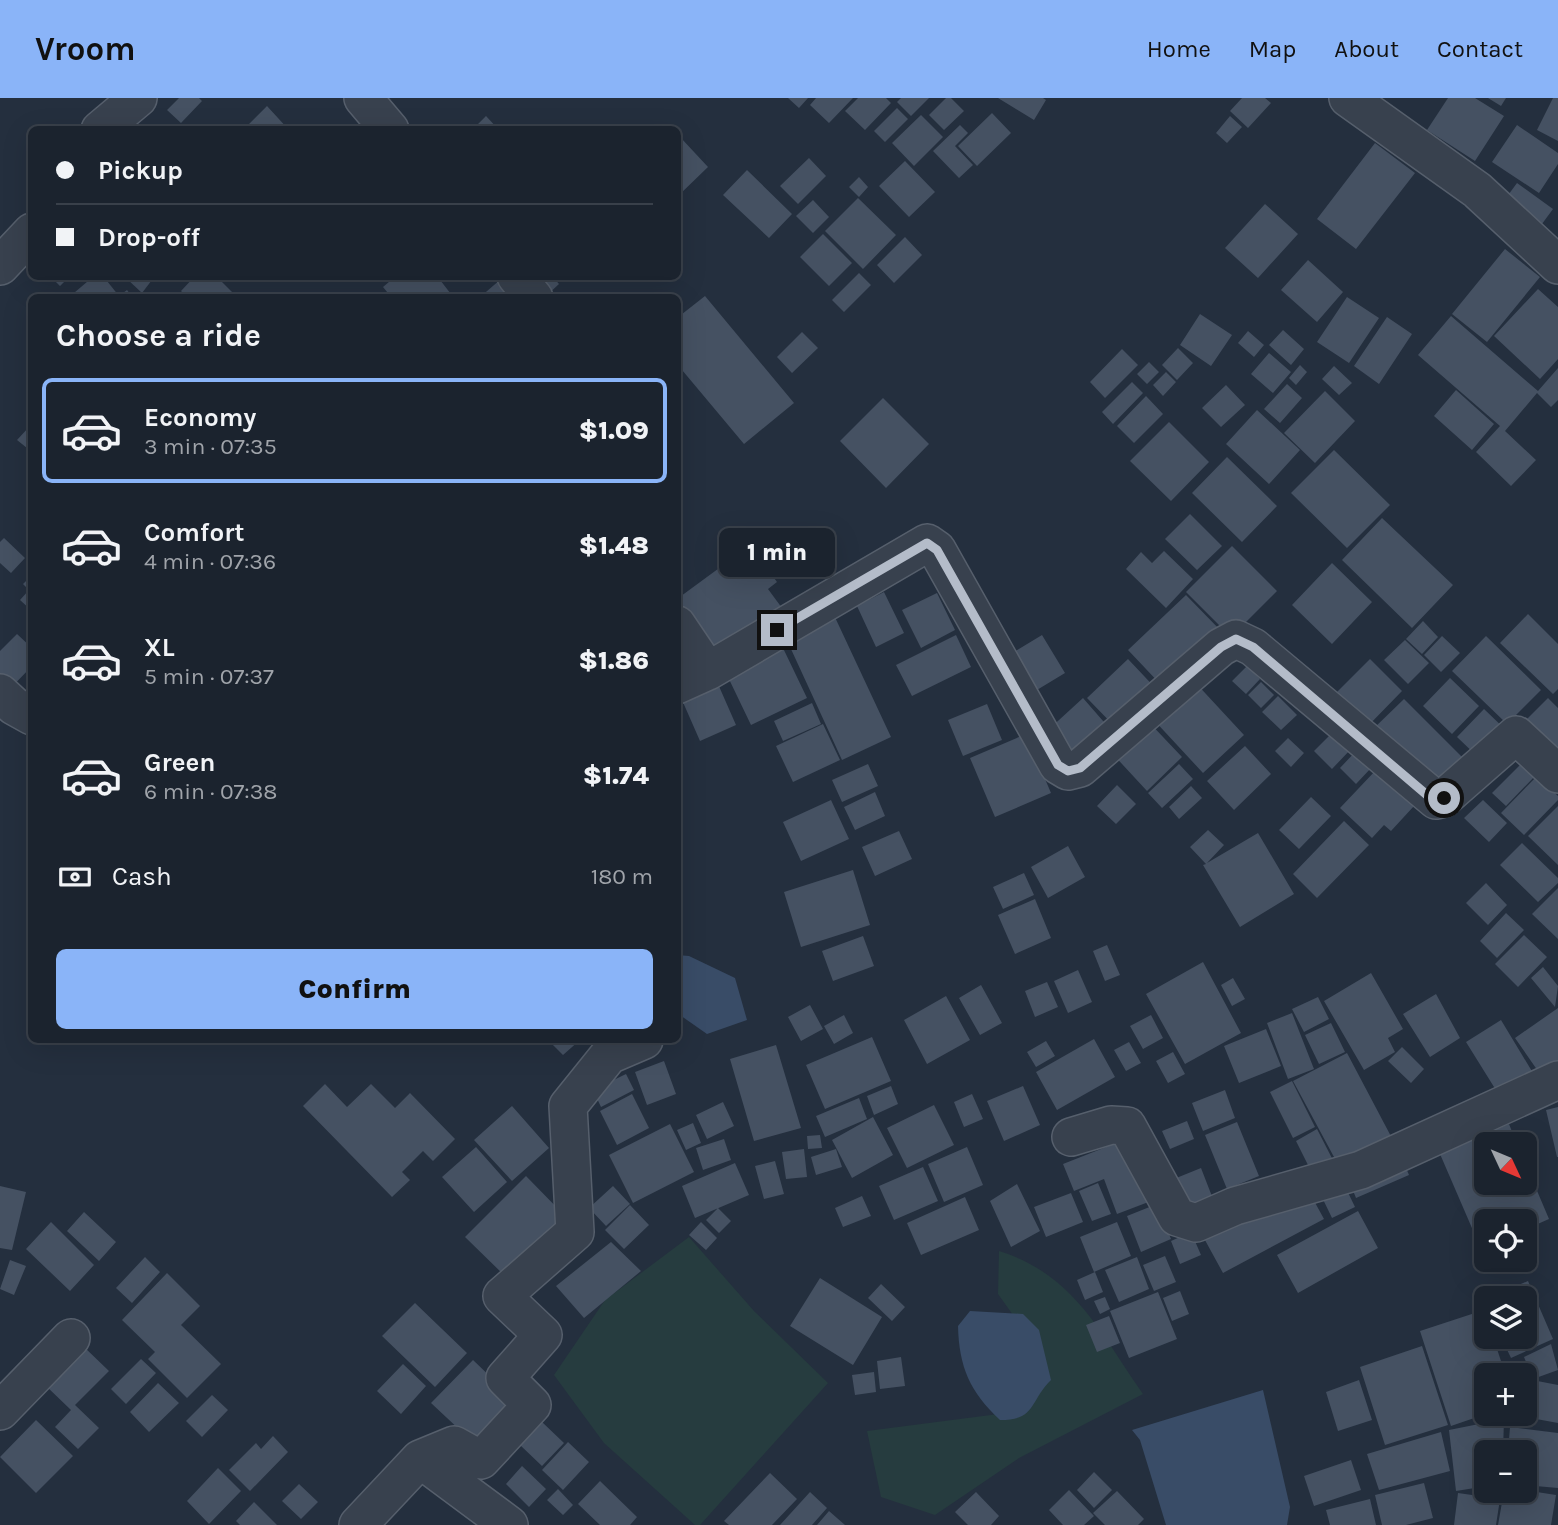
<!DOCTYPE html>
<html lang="en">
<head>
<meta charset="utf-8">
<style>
  :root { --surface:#1b232e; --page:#282f3a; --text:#f1f3f6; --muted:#a0a4aa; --line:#39404a; --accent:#8ab4f8 }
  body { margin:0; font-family:Karla,sans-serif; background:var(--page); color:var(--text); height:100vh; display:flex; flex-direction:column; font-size:26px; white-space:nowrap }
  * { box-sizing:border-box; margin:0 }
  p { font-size:23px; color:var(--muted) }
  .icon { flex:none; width:38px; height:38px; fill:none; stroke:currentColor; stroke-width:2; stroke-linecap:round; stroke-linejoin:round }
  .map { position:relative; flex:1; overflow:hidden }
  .drawer { position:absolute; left:28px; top:196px; width:653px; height:749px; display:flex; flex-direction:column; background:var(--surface); border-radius:10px; box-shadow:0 7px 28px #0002,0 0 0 2px var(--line) }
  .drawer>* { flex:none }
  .guide { position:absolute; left:28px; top:28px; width:653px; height:154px; border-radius:10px; box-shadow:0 7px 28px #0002,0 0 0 2px var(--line); display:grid; align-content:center; height:154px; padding:0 28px; background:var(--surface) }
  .needle { width:46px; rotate:134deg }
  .tools { position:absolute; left:1474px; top:1034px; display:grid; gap:14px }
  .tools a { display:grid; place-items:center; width:63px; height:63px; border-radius:10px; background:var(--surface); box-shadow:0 7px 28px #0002,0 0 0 2px var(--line); font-size:35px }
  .end { position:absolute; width:32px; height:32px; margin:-16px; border:9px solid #b4bcc9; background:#111; box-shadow:0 0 0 4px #111 }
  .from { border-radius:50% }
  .bubble { position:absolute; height:49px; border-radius:10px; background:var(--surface); box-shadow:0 7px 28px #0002,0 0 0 2px var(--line); font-size:23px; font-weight:800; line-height:49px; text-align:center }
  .guide b { display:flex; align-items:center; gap:24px; height:66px; font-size:26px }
  .guide b+b { border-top:2px solid var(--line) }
  .guide i { width:18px; height:18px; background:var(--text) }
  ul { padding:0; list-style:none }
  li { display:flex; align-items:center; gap:21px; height:105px; margin:0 14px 10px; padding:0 14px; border:4px solid transparent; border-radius:10px }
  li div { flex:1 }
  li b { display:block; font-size:26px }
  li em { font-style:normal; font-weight:800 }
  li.current { border-color:var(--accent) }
  li>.icon { width:63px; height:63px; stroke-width:1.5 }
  h2 { padding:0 28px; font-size:32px; line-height:84px }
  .pay { display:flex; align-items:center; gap:18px; height:77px; padding:0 28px; font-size:26px }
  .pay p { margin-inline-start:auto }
  .action { display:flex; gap:14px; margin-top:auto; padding:14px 28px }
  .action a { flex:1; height:80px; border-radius:10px; background:var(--accent); color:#111; font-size:28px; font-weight:800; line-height:80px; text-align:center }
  header { display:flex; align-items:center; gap:42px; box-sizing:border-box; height:98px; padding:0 35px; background:var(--accent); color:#111 }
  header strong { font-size:33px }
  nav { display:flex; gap:38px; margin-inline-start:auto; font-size:24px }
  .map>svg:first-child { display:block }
</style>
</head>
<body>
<header>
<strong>Vroom</strong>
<nav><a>Home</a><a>Map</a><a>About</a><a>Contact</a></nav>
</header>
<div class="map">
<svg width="1558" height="1427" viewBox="0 0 1558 1427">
  <rect width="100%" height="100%" fill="#242f3e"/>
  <path fill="#263c3f" d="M689,1139L754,1213L828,1285L700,1427H695L604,1345L554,1277L605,1202Z
    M999,1153C1074,1176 1101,1236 1143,1296L1019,1360L935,1417L881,1399L867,1333L1021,1313L1040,1255L998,1196Z"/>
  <path fill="#394c67" d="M677,857L689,858L735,880L747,922L707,936L677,915Z
    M970,1213L1023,1216L1039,1232L1051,1282C1029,1304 1036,1322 1000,1322C970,1294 959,1269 958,1228Z
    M1263,1292L1290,1409L1287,1427H1166L1140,1342L1132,1332Z"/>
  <path fill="#455162" d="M179,0H199L202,3L181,25L167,12Z
    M788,0H808L799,10Z
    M816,0H853L829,25L810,7Z
    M858,0H886L891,5L865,32L845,13Z
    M901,0H929L911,18L897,4Z
    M946,0H951L964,13L944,32L929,17Z
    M998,0H1043L1046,2L1034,22Z
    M1242,0H1265L1271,5L1248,30L1230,13Z
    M1448,0H1475L1504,18L1475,63L1427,32Z
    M1488,0H1506L1501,8Z
    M1553,0H1558V43L1537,32Z
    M267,8L289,32H243Z
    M897,10L908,21L885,44L874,33Z
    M992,15L1011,35L977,68L958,48Z
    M921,17L943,39L914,68L892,45Z
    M486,18L499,32H472Z
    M1230,18L1242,29L1227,45L1216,35Z
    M960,27L968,35L955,48L973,67L959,80L933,53Z
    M1517,27L1558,55V66L1539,95L1492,64Z
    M681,40L708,69L677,99V43Z
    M1375,45L1415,75L1356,151L1317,121Z
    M809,60L826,78L798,106L780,88Z
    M905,63L935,94L909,119L879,88Z
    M747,72L792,116L769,140L723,97Z
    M859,79L868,89L859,99L849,89Z
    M1517,85L1553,111L1539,130L1503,104Z
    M858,100L896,137L863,171L825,133Z
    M813,102L829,119L813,135L796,118Z
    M1265,106L1298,136L1258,180L1225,150Z
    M823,136L852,165L829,188L800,159Z
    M905,139L922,157L894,185L877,167Z
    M1505,151L1540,179L1487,244L1452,216Z
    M1308,162L1343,194L1317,224L1281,192Z
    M859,175L871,187L844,214L832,202Z
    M50,178H70L60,188Z
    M94,178H103L119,198L127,192L133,200H68Z
    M155,178L142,195L126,180L127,178Z
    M195,178H216L234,196L230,200H188L181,193Z
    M396,178H437L454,200H392L383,189Z
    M520,178H552L559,186L544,200Z
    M501,181L517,200H479Z
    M1538,191L1558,209V261L1540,281L1494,238Z
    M705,198L794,305L744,346L677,266V220Z
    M1347,199L1379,220L1349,265L1317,244Z
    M1200,216L1232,237L1211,268L1180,247Z
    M1451,218L1538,293L1558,270V302L1551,309L1537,295L1505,333L1536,362L1511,388L1476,354L1500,328L1418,257Z
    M1387,219L1412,236L1379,286L1354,268Z
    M1283,232L1304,251L1291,267L1269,247Z
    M1248,233L1264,247L1254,259L1238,245Z
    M802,234L818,250L792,275L777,259Z
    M1178,250L1193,265L1177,282L1162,267Z
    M1122,251L1138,267L1105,300L1090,284Z
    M1269,255L1291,274L1273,295L1251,276Z
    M1149,264L1159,274L1147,286L1137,276Z
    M1300,267L1307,274L1296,287L1289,280Z
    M1334,268L1352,285L1339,297L1322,281Z
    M1166,274L1176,284L1163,298L1153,287Z
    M1132,284L1143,295L1113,326L1102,314Z
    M1287,286L1302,300L1280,325L1264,311Z
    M1226,287L1245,307L1221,329L1202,310Z
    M1456,292L1494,326L1472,352L1434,318Z
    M1325,293L1355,323L1315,365L1284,335Z
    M1146,298L1163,316L1134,345L1117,328Z
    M883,300L929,346L886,390L840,343Z
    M1257,312L1300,352L1269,386L1226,346Z
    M1169,324L1209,364L1171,403L1130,363Z
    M29,329L32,332V354L17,342Z
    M1334,352L1390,407L1347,450L1291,395Z
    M1227,359L1277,408L1242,444L1192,395Z
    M1190,416L1222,448L1197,472L1165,441Z
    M1382,420L1453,487L1412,530L1342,462Z
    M4,440L25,460L11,475L0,465V444Z
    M1232,448L1277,493L1231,539L1186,494Z
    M1164,453L1193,481L1166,510L1126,471L1141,454L1152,465Z
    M741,454L757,476L766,469L777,484L768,491L782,510L716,558L677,501Z
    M1332,465L1372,504L1332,546L1292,507Z
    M32,477V513L20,502L29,492L23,486Z
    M884,494L904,535L876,549L857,508Z
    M937,495L955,532L921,550L902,512Z
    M1186,497L1222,534L1163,589L1128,552Z
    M833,515L891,639L842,662L785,538Z
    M1528,516L1558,546V591L1553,596L1500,545Z
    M1423,523L1438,539L1422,556L1406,541Z
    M17,536L32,550V568L5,596L0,591V553Z
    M956,537L971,569L912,598L896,567Z
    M1042,537L1065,575L1027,598L1004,560Z
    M1442,538L1460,555L1441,574L1424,557Z
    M1486,538L1541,592L1507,626L1452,573Z
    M1405,542L1429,565L1408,586L1384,562Z
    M783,550L807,600L751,627L727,577Z
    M1128,561L1161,596L1120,634L1087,600Z
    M1370,561L1402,593L1365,631L1332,599Z
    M1247,568L1260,581L1246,596L1232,583Z
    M1450,580L1479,608L1452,636L1423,608Z
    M1193,582L1244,637L1203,675L1152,620Z
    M1261,584L1274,597L1261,610L1248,597Z
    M718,586L736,627L700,643L682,602Z
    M1278,598L1297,617L1281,632L1262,614Z
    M1083,600L1110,631L1074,663L1047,633Z
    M1548,600L1558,610V672L1517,631Z
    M1404,601L1465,662L1432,695L1371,633Z
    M812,605L821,626L783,643L774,623Z
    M987,606L1002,642L963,658L948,622Z
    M1484,611L1508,634L1481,662L1457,639Z
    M1145,620L1182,659L1147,693L1110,653Z
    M823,626L840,662L793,684L776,648Z
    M1333,634L1351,651L1332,671L1314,653Z
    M1026,636L1051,695L995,719L970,660Z
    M1288,640L1304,655L1291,669L1275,653Z
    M1245,648L1271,676L1234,712L1207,683Z
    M1356,653L1372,669L1356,686L1340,670Z
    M1522,665L1535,678L1506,708L1492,695Z
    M868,666L878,688L842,704L832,682Z
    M1179,666L1193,681L1162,710L1148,695Z
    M1376,672L1414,708L1391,733L1384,727L1372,740L1340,710Z
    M1537,678L1558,698V702L1524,737L1501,715Z
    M1117,687L1136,706L1116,726L1097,708Z
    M1191,688L1202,700L1179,721L1169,709Z
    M875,694L885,718L855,732L844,709Z
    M1311,699L1331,718L1299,751L1279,732Z
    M831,702L849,741L801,763L783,724Z
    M1483,702L1507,725L1489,744L1464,720Z
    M1558,708V767L1528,738Z
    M1344,723L1369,747L1317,800L1293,776Z
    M1208,732L1224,747L1207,765L1258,735L1294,796L1240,829L1203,767L1206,766L1190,749Z
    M899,733L912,761L875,778L862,749Z
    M1522,745L1558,780V785L1538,804L1500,767Z
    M1068,748L1085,779L1048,800L1031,769Z
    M853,772L870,827L801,849L784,794Z
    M1024,775L1034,797L1003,811L993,789Z
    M1486,785L1507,807L1488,827L1466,805Z
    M1558,790V841L1532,816Z
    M1035,801L1051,840L1015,856L998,817Z
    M1506,815L1524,832L1497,860L1480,843Z
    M1524,837L1547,859L1518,889L1495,866Z
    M863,838L874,868L833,883L822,853Z
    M1107,847L1120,877L1105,883L1093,853Z
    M1203,864L1241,935L1185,966L1146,896Z
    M1543,869L1558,888L1555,909L1531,880Z
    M1078,872L1092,904L1068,915L1054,883Z
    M1371,875L1403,931L1388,940L1395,954L1364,972L1324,903Z
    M1233,880L1245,901L1232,908L1221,887Z
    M1047,884L1058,909L1035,919L1025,893Z
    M981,887L1002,925L980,937L959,900Z
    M1436,896L1460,940L1430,959L1403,916Z
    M946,898L970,942L927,966L904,922Z
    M1318,899L1329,921L1304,934L1292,911Z
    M810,907L823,931L801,943L788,919Z
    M1558,910V964L1540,976L1515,940Z
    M1292,915L1314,971L1288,981L1267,925Z
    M844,917L853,935L834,946L824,928Z
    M1151,917L1163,940L1143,951L1130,928Z
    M1501,922L1533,975L1499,997L1466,944Z
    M1331,925L1345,954L1319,966L1305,937Z
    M1266,931L1281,968L1239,985L1224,948Z
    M872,939L891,983L825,1011L806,967Z
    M1094,941L1115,979L1057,1012L1036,974Z
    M548,942H580L563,957Z
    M1046,943L1055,958L1036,969L1027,954Z
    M1129,944L1141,965L1126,973L1114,952Z
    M776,947L801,1030L754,1043L730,961Z
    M1402,949L1424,971L1411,985L1388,963Z
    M1173,954L1185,976L1168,985L1156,963Z
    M1347,955L1394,1044L1341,1072L1293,983Z
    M664,963L676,996L647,1007L635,974Z
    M626,976L634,992L601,1009L593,992Z
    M1292,983L1315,1029L1293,1040L1270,994Z
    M325,986L347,1009L371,986L395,1010L410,995L455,1041L433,1063L423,1053L402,1074L410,1082L392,1099L303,1008Z
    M891,988L898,1006L874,1017L867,998Z
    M1023,988L1040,1027L1004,1043L987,1003Z
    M1225,992L1235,1020L1203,1033L1192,1005Z
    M632,996L649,1030L617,1047L600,1013Z
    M972,996L983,1021L964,1029L954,1004Z
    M859,1000L867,1021L825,1039L816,1018Z
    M723,1004L734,1028L707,1041L696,1017Z
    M934,1007L954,1047L907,1070L887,1030Z
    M512,1008L549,1050L512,1083L474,1042Z
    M1558,1009V1059H1557L1546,1012Z
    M873,1019L893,1057L852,1080L832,1042Z
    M1187,1023L1194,1041L1170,1051L1162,1033Z
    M1237,1024L1259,1078L1227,1091L1205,1037Z
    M693,1025L701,1045L686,1052L677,1032Z
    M670,1026L694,1074L633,1105L609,1057Z
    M1509,1026L1517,1046H1486V1085H1524V1062L1549,1121L1524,1132V1124H1486V1149L1481,1151L1440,1056Z
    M1317,1031L1337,1070L1315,1081L1296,1043Z
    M820,1037L822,1050L808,1051L807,1038Z
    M1134,1038L1159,1100L1117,1116L1104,1081L1074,1093L1063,1066Z
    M724,1041L731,1062L703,1072L696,1050Z
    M476,1049L507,1084L474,1114L442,1079Z
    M967,1049L983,1087L944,1104L928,1066Z
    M804,1051L807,1079L786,1081L782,1054Z
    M836,1051L842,1069L816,1077L811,1059Z
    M1399,1053L1409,1077L1356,1100L1346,1075Z
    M775,1063L784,1096L764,1101L755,1068Z
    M735,1065L749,1097L695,1120L682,1088Z
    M923,1069L938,1103L894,1122L879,1088Z
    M1201,1070L1220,1119L1178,1136L1159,1087Z
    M526,1078L567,1120L507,1180L465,1139Z
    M1301,1079L1324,1121L1223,1175L1200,1133Z
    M1341,1080L1355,1109L1332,1120L1318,1091Z
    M1098,1085L1111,1116L1092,1123L1079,1093Z
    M1017,1086L1040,1133L1011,1149L990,1103Z
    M0,1088L26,1094L12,1152L0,1150Z
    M613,1088L630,1106L606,1128L589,1110Z
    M1071,1095L1083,1124L1046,1139L1034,1109Z
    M862,1098L871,1118L843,1129L835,1110Z
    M965,1099L979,1132L921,1157L907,1125Z
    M1157,1106L1171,1141L1141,1154L1127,1118Z
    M630,1107L649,1127L624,1151L605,1132Z
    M718,1110L731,1123L719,1135L706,1122Z
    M1358,1113L1378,1150L1298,1195L1277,1157Z
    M84,1114L116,1144L99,1163L67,1133Z
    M51,1124L94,1167L70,1193L26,1151Z
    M701,1124L717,1140L706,1152L689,1137Z
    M1117,1124L1131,1158L1094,1174L1080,1139Z
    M1191,1134L1201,1157L1180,1166L1171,1143Z
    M611,1144L641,1173L584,1220L556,1188Z
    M1165,1158L1176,1184L1154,1193L1143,1167Z
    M145,1159L160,1174L132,1205L116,1190Z
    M1137,1159L1149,1191L1119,1204L1105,1172Z
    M10,1162L26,1168L14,1197L0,1191Z
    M1095,1174L1103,1194L1085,1202L1077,1182Z
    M167,1175L200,1208L181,1227L221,1266L187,1300L148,1261L155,1254L122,1222Z
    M820,1180L882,1219L853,1267L790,1228Z
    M1528,1183L1553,1241L1511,1260L1501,1239H1524V1200H1489Z
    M881,1186L905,1209L892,1223L868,1200Z
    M1180,1193L1189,1216L1172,1223L1163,1200Z
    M1158,1194L1177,1241L1129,1260L1110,1213Z
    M1105,1199L1110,1211L1100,1216L1094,1203Z
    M415,1205L467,1255L435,1289L382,1238Z
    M1484,1212L1486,1239H1493L1506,1278H1486V1316L1451,1328L1420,1233Z
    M1109,1218L1120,1245L1097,1254L1086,1227Z
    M1551,1246L1558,1272L1533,1281L1524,1259Z
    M83,1248L109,1273L75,1307L99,1330L78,1351L55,1329L71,1312L45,1287Z
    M1422,1248L1448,1327L1385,1347L1360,1269Z
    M901,1259L905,1288L880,1291L877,1263Z
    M141,1261L156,1275L126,1306L111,1291Z
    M473,1262L519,1306L478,1349L431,1305Z
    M403,1266L426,1288L401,1316L377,1293Z
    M874,1274L876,1294L855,1297L852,1277Z
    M1527,1281L1558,1287V1325L1520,1318L1524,1316Z
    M1359,1282L1372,1322L1338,1333L1326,1294Z
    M158,1285L179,1305L149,1334L130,1314Z
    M212,1297L228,1312L202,1339L186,1323Z
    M1504,1321L1503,1354H1486V1372L1479,1373L1481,1389L1456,1393L1449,1332Z
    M36,1322L73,1358L36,1395L0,1359Z
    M542,1324L564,1345L542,1368L520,1347Z
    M1510,1329L1558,1335V1390L1524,1387V1354H1508Z
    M1441,1334L1450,1373L1379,1392L1367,1356Z
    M273,1338L288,1354L250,1393L229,1372L256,1345L261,1351Z
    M568,1344L589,1364L563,1392L542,1372Z
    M1351,1362L1361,1392L1314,1408L1304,1378Z
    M522,1368L546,1391L529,1409L506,1386Z
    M218,1370L241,1393L209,1426L187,1403Z
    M1094,1374L1112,1392L1094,1410L1077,1392Z
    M770,1375L797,1401L772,1427H729L724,1423Z
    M1482,1375H1486V1393H1503V1395L1482,1396Z
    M600,1383L637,1419L630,1427H600L578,1406Z
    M1424,1385L1433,1420L1406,1427H1382L1375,1397Z
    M299,1386L318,1404L301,1421L282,1403Z
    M558,1391L573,1407L563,1417L547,1402Z
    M1069,1392L1094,1418L1084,1427H1063L1049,1412Z
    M1524,1392L1556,1397L1551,1427H1498L1504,1393Z
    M1117,1393L1144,1421L1138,1427H1105L1093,1415Z
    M810,1394L827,1410L812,1427H780Z
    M976,1394L999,1418L991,1427H968L955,1414Z
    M1458,1395L1500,1401L1496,1427H1454Z
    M1370,1401L1376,1427H1330L1326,1412Z
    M254,1404L277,1427H240L236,1423Z
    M829,1413L845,1427H817Z"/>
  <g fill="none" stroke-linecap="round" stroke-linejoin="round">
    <defs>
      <path id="minor" d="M363,0L390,32
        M1348,0L1477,92L1558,167
        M100,32L138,0
        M0,168L32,134
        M516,178L534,200
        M677,527L708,573L677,587
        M708,573L927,445L937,452L1058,667L1068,673L1080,670L1221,549L1236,541L1253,549L1436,702L1444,700L1516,637L1558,676
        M0,595L14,608L32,618
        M1071,1039L1111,1027L1127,1028L1177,1119L1196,1125L1235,1108L1361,1072L1558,982
        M0,1313L71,1240
        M358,1427L420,1361
        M509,1427L420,1361L454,1347L481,1362L532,1307L505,1280L543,1237L502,1198L575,1134L568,1008L609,957L644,942"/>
    </defs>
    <use href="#minor" stroke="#565f6c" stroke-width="40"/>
    <use href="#minor" stroke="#38414e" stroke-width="37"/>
  </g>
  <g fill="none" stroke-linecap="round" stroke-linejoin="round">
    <path stroke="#b4bcc9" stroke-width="9" d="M777,532L927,445L937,452L1058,667L1068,673L1080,670L1221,549L1236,541L1253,549L1427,697L1436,702L1444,700"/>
  </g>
</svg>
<div class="tools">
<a><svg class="needle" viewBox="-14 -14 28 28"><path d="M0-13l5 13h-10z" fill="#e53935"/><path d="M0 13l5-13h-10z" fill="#a0a4aa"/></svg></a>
<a><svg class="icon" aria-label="locate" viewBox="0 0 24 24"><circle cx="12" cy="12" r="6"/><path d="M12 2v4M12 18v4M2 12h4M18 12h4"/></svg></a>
<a><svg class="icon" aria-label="layers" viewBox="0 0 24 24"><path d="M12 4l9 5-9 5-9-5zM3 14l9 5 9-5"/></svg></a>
<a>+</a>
<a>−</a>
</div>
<i class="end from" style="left:1444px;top:700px"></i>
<i class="end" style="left:777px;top:532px"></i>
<div class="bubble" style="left:719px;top:430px;width:116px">1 min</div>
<div class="guide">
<b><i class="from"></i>Pickup</b>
<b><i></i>Drop-off</b>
</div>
<section class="drawer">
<h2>Choose a ride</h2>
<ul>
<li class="current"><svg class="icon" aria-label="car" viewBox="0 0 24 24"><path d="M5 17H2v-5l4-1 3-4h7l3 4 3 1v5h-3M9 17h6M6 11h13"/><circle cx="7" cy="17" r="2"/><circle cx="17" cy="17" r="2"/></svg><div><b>Economy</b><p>3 min · 07:35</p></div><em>$1.09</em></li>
<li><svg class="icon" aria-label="car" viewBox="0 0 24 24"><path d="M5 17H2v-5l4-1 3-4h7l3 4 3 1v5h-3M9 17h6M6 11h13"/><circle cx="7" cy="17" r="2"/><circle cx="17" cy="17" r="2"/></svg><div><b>Comfort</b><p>4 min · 07:36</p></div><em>$1.48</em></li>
<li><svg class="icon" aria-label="car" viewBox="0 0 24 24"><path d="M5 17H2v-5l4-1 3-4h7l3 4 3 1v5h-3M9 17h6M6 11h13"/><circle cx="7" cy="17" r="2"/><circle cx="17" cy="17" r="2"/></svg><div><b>XL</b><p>5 min · 07:37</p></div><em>$1.86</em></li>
<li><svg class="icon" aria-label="car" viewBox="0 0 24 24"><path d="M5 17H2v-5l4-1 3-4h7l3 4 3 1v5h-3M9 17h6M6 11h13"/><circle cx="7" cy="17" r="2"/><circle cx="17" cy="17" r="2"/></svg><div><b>Green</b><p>6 min · 07:38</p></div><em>$1.74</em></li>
</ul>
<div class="pay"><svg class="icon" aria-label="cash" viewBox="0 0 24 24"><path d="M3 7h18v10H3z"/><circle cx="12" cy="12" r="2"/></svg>Cash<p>180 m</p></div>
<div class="action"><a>Confirm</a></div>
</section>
</div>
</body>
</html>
